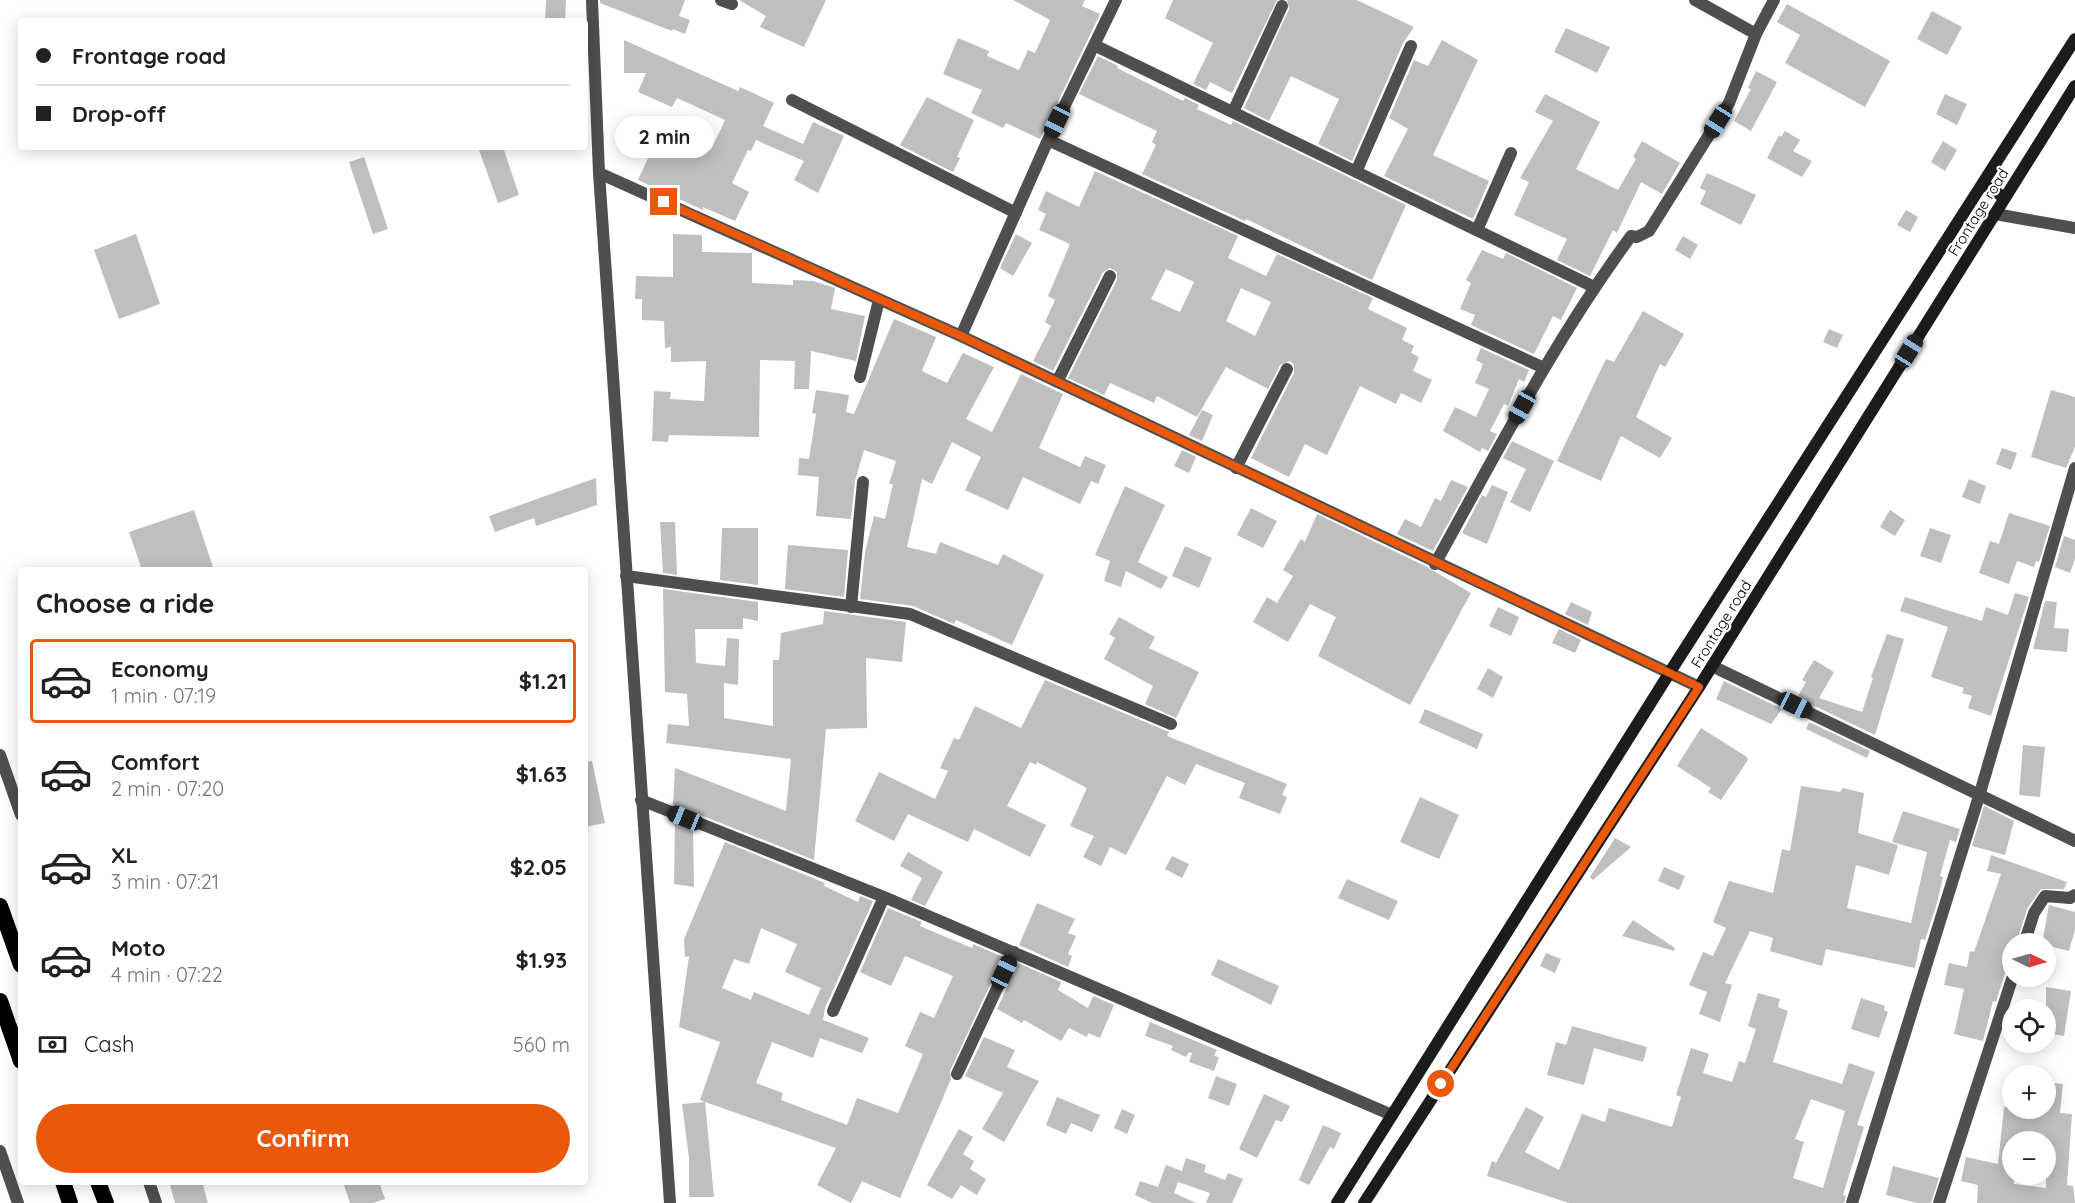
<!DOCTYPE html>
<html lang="en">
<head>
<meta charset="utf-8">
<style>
  :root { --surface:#fff; --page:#f6f6f6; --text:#202124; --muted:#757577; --line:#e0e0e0; --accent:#ea580c }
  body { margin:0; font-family:Quicksand,sans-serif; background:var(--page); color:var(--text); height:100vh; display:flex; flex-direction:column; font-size:22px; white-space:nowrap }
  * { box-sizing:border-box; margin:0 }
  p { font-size:20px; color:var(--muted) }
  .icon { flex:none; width:33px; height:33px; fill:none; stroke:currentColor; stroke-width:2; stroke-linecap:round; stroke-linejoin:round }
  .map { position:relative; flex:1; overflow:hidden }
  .side { position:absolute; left:18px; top:567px; width:570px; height:618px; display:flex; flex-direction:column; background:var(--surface); border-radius:6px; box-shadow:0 3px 15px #0003 }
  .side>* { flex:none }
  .guide { position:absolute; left:18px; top:18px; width:570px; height:132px; border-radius:6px; box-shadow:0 3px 15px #0003; display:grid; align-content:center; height:132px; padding:0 18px; background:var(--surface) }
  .needle { width:39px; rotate:95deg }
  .fabs { position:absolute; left:2002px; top:933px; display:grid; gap:12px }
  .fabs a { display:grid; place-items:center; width:54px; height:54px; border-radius:50%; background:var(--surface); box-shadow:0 3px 15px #0003; font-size:30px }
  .end { position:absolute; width:27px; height:27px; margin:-14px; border:8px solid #ea580c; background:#fff; box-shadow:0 0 0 3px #fff }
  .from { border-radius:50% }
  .bubble { position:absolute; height:42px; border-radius:21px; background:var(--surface); box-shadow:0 3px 15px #0003; font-size:20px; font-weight:700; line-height:42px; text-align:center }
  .car { position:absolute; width:18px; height:36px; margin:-18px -9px; border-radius:8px; box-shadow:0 0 4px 2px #0007; background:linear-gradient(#222 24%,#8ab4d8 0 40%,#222 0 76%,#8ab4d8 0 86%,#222 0) }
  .guide b { display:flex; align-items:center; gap:21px; height:57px; font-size:22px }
  .guide b+b { border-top:2px solid var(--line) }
  .guide i { width:15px; height:15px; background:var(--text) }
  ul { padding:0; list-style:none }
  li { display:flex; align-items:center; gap:18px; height:84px; margin:0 12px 9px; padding:0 6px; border:3px solid transparent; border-radius:6px }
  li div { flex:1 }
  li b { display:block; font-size:22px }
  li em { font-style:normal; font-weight:700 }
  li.on { border-color:var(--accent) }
  li>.icon { width:54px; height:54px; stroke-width:1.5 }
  h2 { padding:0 18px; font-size:27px; line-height:72px }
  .pay { display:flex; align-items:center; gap:15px; height:66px; padding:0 18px; font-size:22px }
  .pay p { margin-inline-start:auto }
  .cta { display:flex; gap:12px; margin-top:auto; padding:12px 18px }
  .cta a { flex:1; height:69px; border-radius:36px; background:var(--accent); color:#fff; font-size:24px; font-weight:700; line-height:69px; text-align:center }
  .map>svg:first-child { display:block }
</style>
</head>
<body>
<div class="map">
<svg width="2075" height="1203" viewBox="0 0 2075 1203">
  <rect width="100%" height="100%" fill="#fff"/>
  <path fill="#bfbfbf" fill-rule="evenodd" d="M546,0H566L565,21H545Z
    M600,0H685L679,16L690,20L685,34L673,29L672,31L600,3Z
    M739,0H826L804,47L760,27L766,16Z
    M1013,0H1085L1082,6L1100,14L1040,139L1006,123L1003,128L971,113L982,90L943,74L958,38L989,51L987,56L1019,70L1028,50L1035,53L1050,20Z
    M1173,0H1277L1232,93L1210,82L1206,90L1193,84L1213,43L1165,18Z
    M1287,0H1357L1414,27L1403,43L1352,161L1318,144L1339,99L1291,76L1269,121L1244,108L1289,9Z
    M1787,4L1890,61L1865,107L1785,63L1800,35L1777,22Z
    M1932,11L1962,27L1947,55L1917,39Z
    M1566,28L1610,47L1597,73L1554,52Z
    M624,40L738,91L740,87L774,103L763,126L803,144L813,122L844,136L818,193L794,180L804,161L756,140L751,151L748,150L732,183L749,192L735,221L703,207V210L638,180L662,128L711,150L725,120L677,98L672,107L638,92L646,73H624Z
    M1442,40L1478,60L1433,155L1489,181L1473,219L1384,176L1408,129L1389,118L1414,60L1428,66Z
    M1098,56L1118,66L1117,68L1183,101L1185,98L1199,105L1197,109L1231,125L1233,121L1406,205L1372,280L1246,219L1245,221L1142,174L1156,145L1152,142L1157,131L1079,94Z
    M1756,71L1777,82L1751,131L1734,121L1751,89L1748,88Z
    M1545,94L1600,122L1576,169L1618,190L1636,159L1633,157L1642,141L1680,163L1662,194L1641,182L1617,233L1613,230L1590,276L1557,260L1567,239L1514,215L1529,182L1520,178L1553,121L1535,112Z
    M1945,94L1967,104L1957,125L1936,114Z
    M927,97L974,120L957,157L960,158L953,172L900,145Z
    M1785,131L1800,140L1793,151L1812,161L1802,177L1767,158L1779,135L1781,137Z
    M1943,141L1957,150L1945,171L1931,162Z
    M478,147H503L519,195L498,203Z
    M364,157L388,229L373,234L349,162Z
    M1095,171L1238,236L1228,258L1266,276L1277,254L1373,298L1368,309L1407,328L1402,340L1414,346L1411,353L1419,357L1413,371L1432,380L1421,403L1401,393L1396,404L1360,386L1327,455L1305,444L1289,477L1251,458L1294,373V365L1290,361L1280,365L1268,389L1226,367L1197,417L1157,396L1154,403L1110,383L1104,395L1068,378L1117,280V272L1110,268L1103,272L1053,371L1033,361L1051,326L1045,322L1055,300L1048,296L1070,244L1039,230L1046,214L1038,210L1046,191L1079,207ZM1166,269L1194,282L1180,312L1151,299ZM1241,288L1271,302L1255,336L1226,321Z
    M1707,173L1756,195L1741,225L1700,204L1706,191L1700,188Z
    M1906,210L1918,217L1910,232L1897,225Z
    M136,234L160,304L119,319L94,250Z
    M673,234L702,235V252L752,253V283L793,285V280L813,281L835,288L831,309L865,316L856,361L811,351L809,389H794L795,361L760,360L759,437L669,435L668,442L652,441L654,391L671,392L670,399L704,401L706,361L671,362V347L665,348L664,321L642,320V299H635L636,276L673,277Z
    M1016,234L1032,243L1013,276L1000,268Z
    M1683,236L1698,245L1690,259L1675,250Z
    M1482,250L1503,259L1506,253L1577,288L1561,320L1553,316L1534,354L1471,325L1475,315L1460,309L1471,283L1466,280Z
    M1643,311L1684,334L1665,367L1660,364L1636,417L1672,438L1660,458L1621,436L1601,481L1557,461L1606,359L1614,362Z
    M894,319L936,337L922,371L947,383L963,353L994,367L966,419L992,432L1021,374L1063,394L1039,448L1080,467L1085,456L1106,465L1098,484L1091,481L1080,504L1023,477L1008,510L965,490L981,457L952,442L932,484L922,479L907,547L936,554L940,542L998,565L1003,554L1044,575L1012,645L956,620L954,624L913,606L860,599L865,552L874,516L885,519L893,484H889L896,461L864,450L855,481L851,519L816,516L819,477L798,475L799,458L809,459L816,414L812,413L816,390L849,395L846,412L854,414Z
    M1829,329L1843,335L1837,348L1823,342Z
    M1481,348L1529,370L1524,382L1519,379L1508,406L1504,404L1490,431L1497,434L1488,451L1482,448L1480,452L1443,431L1455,407L1476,417L1489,389L1475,383L1483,364L1476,360Z
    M2051,390L2075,397V447L2066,468L2031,457Z
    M1202,410L1213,415L1202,441L1189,435Z
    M1512,441L1554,461L1530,512L1510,502L1526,469L1503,458Z
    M2002,448L2017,453L2011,470L1996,464Z
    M1182,450L1196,457L1189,473L1174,466Z
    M596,478L597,505L536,526L534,518L495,532L489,516Z
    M1969,479L1986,486L1980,504L1962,497Z
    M1451,480L1468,487L1433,551L1397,534L1405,519L1421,527L1435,498L1441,501Z
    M1492,485L1508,492L1487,544L1462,533L1482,495L1486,497Z
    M1125,486L1165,505L1138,562L1168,577L1161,589L1126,571L1121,587L1104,581L1110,561L1095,555Z
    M1251,508L1277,521L1263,548L1237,535Z
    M194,510L214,570H142L129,532Z
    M1890,510L1905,520L1895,536L1880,527Z
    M2009,513L2050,526L2039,562L2036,561L2034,567L2017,561L2009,584L1979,573L1990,541L1999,544Z
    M1317,514L1427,567L1471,593L1410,705L1318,656L1336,617L1310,604L1288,642L1253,622L1267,597L1277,603L1293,576L1283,570L1301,539L1305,542Z
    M660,522H675L677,575L663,573Z
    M722,528H758V585L720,580Z
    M1930,528L1951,535L1941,563L1920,556Z
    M2064,536L2075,540V559L2070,573L2055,567Z
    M788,545L848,550L844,597L785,589Z
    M1185,546L1212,558L1199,588L1172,576Z
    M663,589L758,602V621L743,618V629H695L696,663L725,666L727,638L739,639L738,685L724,683V718L773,726V660H779L781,633L823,624L824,611L906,622L902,662L866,658L867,728L826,729L814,860L673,804L675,768L786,811L791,759L666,743L668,724L689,726L687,694L665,692Z
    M2015,593L2029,597L1991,716L1968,708L1972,696L1962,693L1964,688L1931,677L1948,627L1900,611L1905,597L1982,621L1986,607L2008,615Z
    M2045,601L2057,602L2054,628L2069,629L2067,652L2033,649Z
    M1571,602L1592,612L1588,625L1565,614Z
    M1498,607L1519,617L1511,636L1489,626Z
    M1119,617L1155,637L1149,648L1199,672L1176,718L1145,704L1153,686L1104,659L1115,638L1109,634Z
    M1559,629L1581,640L1575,653L1552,643Z
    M1887,634L1904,639L1875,735L1815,706L1816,702L1814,706L1798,696L1806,682L1802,680L1814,660L1834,672L1819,698L1862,712L1873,678L1871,677Z
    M1488,668L1503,677L1493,698L1477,689Z
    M1045,680L1169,732L1167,736L1287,784L1282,795L1287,797L1280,814L1239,798L1245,783L1196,764L1185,785L1167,776L1126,855L1110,847L1101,866L1083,857L1094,836L1070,826L1087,788L1037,762L1036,765L1030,762L1007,806L1046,825L1030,857L974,829L968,842L908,814L894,841L855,821L879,772L935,799L948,771L940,768L954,738L959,740L975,706L1021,728Z
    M1724,681L1782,709L1771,724L1716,699Z
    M1425,709L1483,734L1477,749L1419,723Z
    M1809,722L1870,751L1867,758L1806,729Z
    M1701,728L1747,757L1748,760L1721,800L1708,792L1711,788L1677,766Z
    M2023,745L2045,747L2040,797L2019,795Z
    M592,761L605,823L585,827V762Z
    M1801,786L1840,792L1843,788L1864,793L1858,833L1898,845L1889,875L1856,865L1847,908L1911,923L1927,852L1892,842L1903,811L1960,829L1956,842L1950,840L1940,876L1943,877L1937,903L1925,940L1921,939L1915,968L1826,949L1822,966L1770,951L1773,938L1750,931L1725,983L1732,985L1720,1022L1699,1014L1707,992L1689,985L1703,952L1713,956L1726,928L1713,922L1729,881L1773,893L1782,849L1790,851Z
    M1420,797L1459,815L1439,859L1400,842Z
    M1984,806L2014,821L2005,855L1972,846Z
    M675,822L693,830L694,887L674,884Z
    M1615,838L1631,847L1593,880L1590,877Z
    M725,842L825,883L824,886L858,902L860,896L873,901L825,1008L823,1020L869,1038L862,1053L820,1038L813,1058L772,1042L756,1083L783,1093L781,1100L847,1125L857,1098L898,1113L923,1054L905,1046L920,1012L934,1018L953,976L905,956L891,986L860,972L888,908L922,922L920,926L972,948L973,944L1003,957L950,1071L951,1079L900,1198L862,1181L851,1203L817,1185L836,1148L705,1102L714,1197H689V1158L682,1104L705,1102L700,1100L720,1042L679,1027L689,956L685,957L684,939ZM761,928L797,944L785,972L821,988L809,1015L754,992L751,1000L722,988L734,959L749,964Z
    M908,852L943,872L925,906L911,900L922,878L900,866Z
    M1991,855L2067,882L2064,889H2041L2027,909L2016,944H2013V968L2005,973L1996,1002L1993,1001L1983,1041L1954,1034L1964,989L1944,985L1949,963L1967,967L1970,951L1974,952L2001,874L1987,871Z
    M1172,856L1189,864L1182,878L1165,869Z
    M1664,867L1685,876L1679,890L1658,881Z
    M1347,879L1398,901L1389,920L1338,898Z
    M1037,903L1075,919L1068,933L1076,936L1068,954L1072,956L1068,967L1019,945Z
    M2049,905L2075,912V930L2069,951L2042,944Z
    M1633,920L1675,948L1674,951L1622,936Z
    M1546,953L1561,959L1555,973L1540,966Z
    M1218,959L1279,986L1271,1005L1211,975Z
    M1018,963L1061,982L1058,990L1088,1008L1093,996L1114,1005L1100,1038L1088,1033L1087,1037L1069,1028L1061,1041L1024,1020L1022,1023L997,1009Z
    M2046,987L2071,991L2064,1036L2046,1033Z
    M1758,993L1780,999L1778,1007L1788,1011L1773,1062L1842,1084L1849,1063L1875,1072L1857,1125L1864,1127L1843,1195L1846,1196L1844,1203H1569L1487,1176L1492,1161L1496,1163L1526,1107L1544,1117L1525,1152L1559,1170L1582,1114L1605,1122L1609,1108L1672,1127L1681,1097L1676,1095L1691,1048L1709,1054L1703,1073L1732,1082L1739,1061L1745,1063L1756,1029L1748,1026ZM1811,1099L1845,1111L1823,1188L1793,1178L1804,1142L1795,1139Z
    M1861,998L1885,1006L1884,1010L1888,1012L1879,1038L1851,1029Z
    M1150,1022L1217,1050L1214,1056L1219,1057L1214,1071L1189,1062L1192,1053L1189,1052L1186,1057L1171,1050L1173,1046L1145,1036Z
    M1572,1026L1647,1047L1643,1062L1594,1048L1584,1085L1547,1075L1556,1042L1566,1045Z
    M984,1037L1015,1050L1007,1067L1039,1081L1004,1142L982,1129L1003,1093L965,1076Z
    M1216,1076L1237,1084L1229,1106L1208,1098Z
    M2046,1082L2063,1084L2060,1113L2072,1114L2067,1185L2073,1186L2075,1203H1977L1978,1185L1961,1181L1966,1157L1998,1164L2004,1107L2046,1108ZM2013,1142H2046V1188L2014,1184Z
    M1264,1094L1290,1106L1282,1122L1276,1120L1257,1158L1239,1149Z
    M1057,1097L1100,1115L1092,1132L1071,1123L1066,1134L1046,1125Z
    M1122,1109L1135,1115L1127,1134L1114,1128Z
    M1323,1125L1341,1133L1334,1149L1330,1147L1309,1185L1299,1180Z
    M959,1129L973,1137L963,1154L974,1161L970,1169L986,1179L977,1195L961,1185L952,1199L927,1185Z
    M1186,1158L1206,1165L1204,1172L1225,1180L1228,1173L1243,1179L1232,1203H1206L1210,1193L1178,1182L1174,1193L1196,1203H1152L1135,1195L1140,1181L1158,1187L1166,1165L1182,1171Z
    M1893,1166L1939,1178L1931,1203H1917L1886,1195Z
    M169,1182H202L208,1203H175Z
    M343,1182H379L385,1199L373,1203H350Z"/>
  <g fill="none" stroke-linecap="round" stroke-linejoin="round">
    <path stroke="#4f4f4f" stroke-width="12" d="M721,0L732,4
      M1695,0L1756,34
      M1094,45L1594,287
      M792,100L1016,213
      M1233,112L1282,6
      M1048,140L1544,368
      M1356,172L1411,46
      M599,173L961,336L1699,687
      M1995,214L2075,228
      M1477,230L1511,153
      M961,336L1048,140L1116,0
      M860,377L879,300
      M1057,382L1110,276
      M1236,468L1287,369
      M1435,564C1497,452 1555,339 1631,236L1637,237L1649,231L1729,103L1756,34L1774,0
      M626,576L910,614L1171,724
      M851,607L863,482
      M1712,666L2075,841
      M641,800L884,897L1392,1115
      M2024,944L2034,913L2045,896L2070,898L2075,895
      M833,1011L884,897
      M957,1074L1014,952
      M1852,1203L1980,793L2075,468
      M1939,1203L2013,976"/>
    <path stroke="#4f4f4f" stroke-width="12" d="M592,0L599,173L670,1203
      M0,755L21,815
      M0,1151L18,1203
      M149,1182L156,1203"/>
    <path stroke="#1c1c1c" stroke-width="12" d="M1983,184L2005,198
      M1337,1203L1670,672L2075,39
      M1364,1203L1699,687L2075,86"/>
    <path stroke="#000" stroke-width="16" d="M0,906L21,965
      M0,1001L21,1061
      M63,1182L70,1203
      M98,1182L106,1203"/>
  </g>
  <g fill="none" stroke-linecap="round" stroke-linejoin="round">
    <path stroke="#ea580c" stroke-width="8" d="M664,202L961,336L1699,687L1441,1084"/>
  </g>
  <g text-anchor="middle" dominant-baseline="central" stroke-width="4.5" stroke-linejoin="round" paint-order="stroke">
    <g font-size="15" fill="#000" stroke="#fff">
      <text transform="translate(1978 212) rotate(-58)">Frontage road</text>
      <text transform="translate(1721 624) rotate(-58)">Frontage road</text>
    </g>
  </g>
</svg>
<div class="fabs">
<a><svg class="needle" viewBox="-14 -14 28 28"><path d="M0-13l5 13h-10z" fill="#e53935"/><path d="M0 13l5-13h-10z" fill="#757577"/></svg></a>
<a><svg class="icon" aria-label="locate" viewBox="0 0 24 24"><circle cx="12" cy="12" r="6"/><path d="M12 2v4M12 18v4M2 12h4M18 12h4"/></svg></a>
<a>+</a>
<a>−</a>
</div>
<i class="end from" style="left:1441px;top:1084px"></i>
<i class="end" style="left:664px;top:202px"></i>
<div class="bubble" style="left:615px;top:116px;width:99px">2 min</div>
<i class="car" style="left:1057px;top:121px;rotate:206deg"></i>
<i class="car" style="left:1718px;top:121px;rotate:212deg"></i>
<i class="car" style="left:1909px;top:351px;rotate:32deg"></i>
<i class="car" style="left:1522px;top:407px;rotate:209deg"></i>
<i class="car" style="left:1795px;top:705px;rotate:116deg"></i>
<i class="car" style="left:685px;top:818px;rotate:292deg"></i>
<i class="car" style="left:1004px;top:972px;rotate:25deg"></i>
<div class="guide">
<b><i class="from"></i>Frontage road</b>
<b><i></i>Drop-off</b>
</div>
<section class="side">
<h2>Choose a ride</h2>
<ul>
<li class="on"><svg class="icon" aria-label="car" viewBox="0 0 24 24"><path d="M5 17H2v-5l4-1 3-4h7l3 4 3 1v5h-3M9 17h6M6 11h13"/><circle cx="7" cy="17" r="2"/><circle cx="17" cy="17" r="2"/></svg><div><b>Economy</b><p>1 min · 07:19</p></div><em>$1.21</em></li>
<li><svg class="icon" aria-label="car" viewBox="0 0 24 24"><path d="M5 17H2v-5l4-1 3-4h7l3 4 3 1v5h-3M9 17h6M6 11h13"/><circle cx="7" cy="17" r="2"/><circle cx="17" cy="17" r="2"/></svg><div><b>Comfort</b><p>2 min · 07:20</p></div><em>$1.63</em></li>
<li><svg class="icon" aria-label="car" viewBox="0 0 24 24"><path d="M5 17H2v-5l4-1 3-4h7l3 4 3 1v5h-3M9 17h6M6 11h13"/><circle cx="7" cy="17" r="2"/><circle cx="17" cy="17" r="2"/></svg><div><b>XL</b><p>3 min · 07:21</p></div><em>$2.05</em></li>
<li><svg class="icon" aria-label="car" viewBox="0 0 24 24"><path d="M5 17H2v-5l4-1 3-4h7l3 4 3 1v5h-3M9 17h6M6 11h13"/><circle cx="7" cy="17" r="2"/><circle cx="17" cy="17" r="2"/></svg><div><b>Moto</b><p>4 min · 07:22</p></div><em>$1.93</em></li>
</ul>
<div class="pay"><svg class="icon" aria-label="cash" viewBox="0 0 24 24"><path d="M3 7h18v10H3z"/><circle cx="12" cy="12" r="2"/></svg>Cash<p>560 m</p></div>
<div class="cta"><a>Confirm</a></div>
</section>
</div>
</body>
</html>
